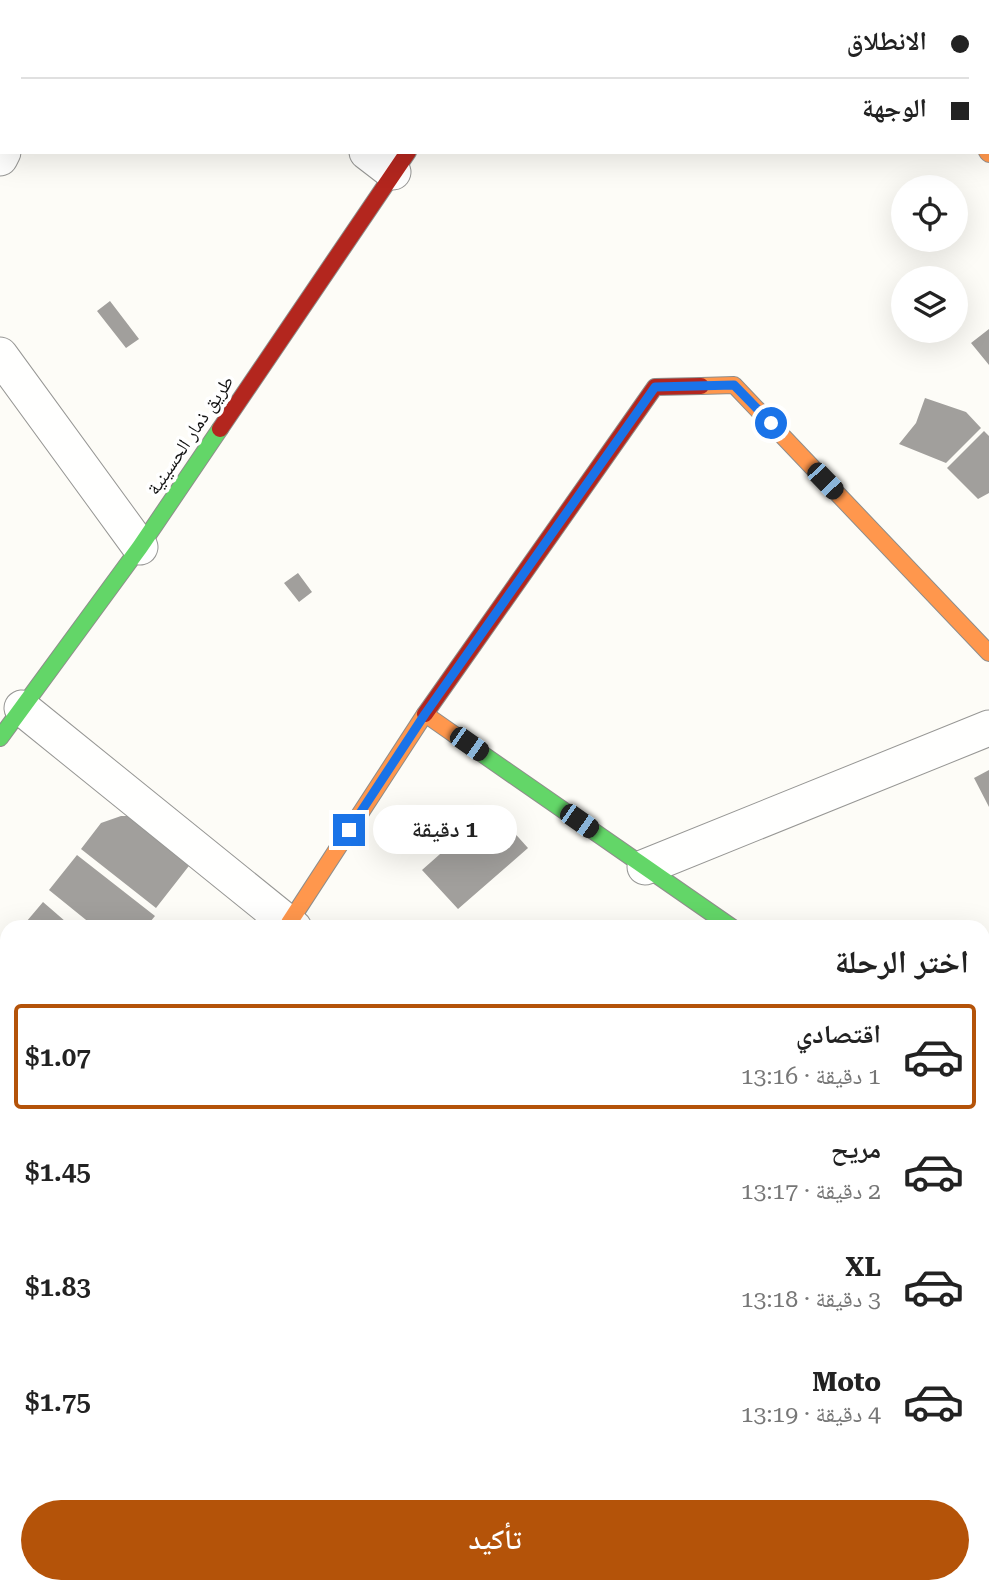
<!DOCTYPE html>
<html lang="ar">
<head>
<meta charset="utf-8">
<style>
  :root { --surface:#fff; --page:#f2f2f2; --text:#222; --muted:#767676; --line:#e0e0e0; --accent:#b45309 }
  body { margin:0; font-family:"Roboto Serif","Noto Naskh Arabic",serif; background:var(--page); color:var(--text); direction:rtl; height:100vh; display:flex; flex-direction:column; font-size:26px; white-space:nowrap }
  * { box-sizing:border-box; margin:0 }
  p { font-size:23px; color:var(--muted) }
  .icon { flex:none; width:38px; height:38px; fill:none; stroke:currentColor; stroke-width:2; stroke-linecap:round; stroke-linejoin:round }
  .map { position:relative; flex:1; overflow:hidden; direction:ltr }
  .sheet { position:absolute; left:0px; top:920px; width:990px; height:674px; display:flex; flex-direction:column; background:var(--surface); border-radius:21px 21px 0 0; box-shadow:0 7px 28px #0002; direction:rtl }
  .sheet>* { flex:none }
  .guide { position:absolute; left:0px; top:0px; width:990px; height:154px; box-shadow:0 7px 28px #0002; direction:rtl; display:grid; align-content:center; height:154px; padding:0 21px; background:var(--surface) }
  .controls { position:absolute; left:891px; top:175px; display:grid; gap:14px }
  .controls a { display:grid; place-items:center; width:77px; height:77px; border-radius:50%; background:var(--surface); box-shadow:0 7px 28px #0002; font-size:35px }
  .end { position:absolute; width:32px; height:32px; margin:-16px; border:9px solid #1a73e8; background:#fff; box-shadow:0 0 0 4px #fff }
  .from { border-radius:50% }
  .bubble { position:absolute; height:49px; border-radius:24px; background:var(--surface); box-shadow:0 7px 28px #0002; font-size:23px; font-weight:600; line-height:49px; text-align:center; direction:rtl }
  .car { position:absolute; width:21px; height:42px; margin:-21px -10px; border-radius:9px; box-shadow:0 0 5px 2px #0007; background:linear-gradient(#222 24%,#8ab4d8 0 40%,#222 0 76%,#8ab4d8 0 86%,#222 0) }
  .guide b { display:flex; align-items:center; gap:24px; height:66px; font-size:26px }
  .guide b+b { border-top:2px solid var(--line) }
  .guide i { width:18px; height:18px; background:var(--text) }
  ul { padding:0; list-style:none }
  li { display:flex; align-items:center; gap:21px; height:105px; margin:0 14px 10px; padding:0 7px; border:4px solid transparent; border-radius:7px }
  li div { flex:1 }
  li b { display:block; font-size:26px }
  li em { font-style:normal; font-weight:600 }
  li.on { border-color:var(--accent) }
  li>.icon { width:63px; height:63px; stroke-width:1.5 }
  h2 { padding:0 21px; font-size:32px; line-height:84px }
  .button { display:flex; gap:14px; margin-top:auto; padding:14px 21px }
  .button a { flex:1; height:80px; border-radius:42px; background:var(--accent); color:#fff; font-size:28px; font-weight:600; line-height:80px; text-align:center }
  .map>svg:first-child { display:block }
</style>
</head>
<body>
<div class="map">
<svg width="989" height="1593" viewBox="0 0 989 1593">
  <rect width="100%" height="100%" fill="#fdfcf7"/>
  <path fill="#a19f9c" d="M110,301L139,339L126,348L97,311Z
    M989,329V365L971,343Z
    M925,398L966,412L981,428L946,463L899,444L916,423Z
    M984,431L989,436V493L978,499L947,468Z
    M298,573L312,592L299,602L284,583Z
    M989,770V807L974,778Z
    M492,808L528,848L458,909L422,870Z
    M121,816H133L192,862L156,908L81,849L101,823Z
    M77,855L155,916L145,928H96L49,890Z
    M43,902L73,928H21Z
    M7,943V975L0,965V951Z
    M0,1221L7,1226V1265L0,1274Z
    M0,1498L7,1504V1587H44L39,1593H11L0,1584Z
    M63,1587H92L100,1593H58Z"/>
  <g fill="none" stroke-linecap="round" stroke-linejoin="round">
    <defs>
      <path id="street" d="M165,0L167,2
        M57,2L58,0
        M367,152L393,172
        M0,158L3,152
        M0,355L140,547
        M22,708L294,928
        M645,867L989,728
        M984,1101L989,1105
        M984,1239L989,1232
        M0,1323L7,1314
        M0,1408L7,1413
        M984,1466L989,1470
        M233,1587L241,1593
        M506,1593L510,1587"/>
      <path id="fast" d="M455,735L733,928
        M0,738L140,547L220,429"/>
      <path id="slow" d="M528,2L530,0
        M987,152L989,154
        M701,386L734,385L989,653
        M289,923L425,714L455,735"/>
      <path id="jam" d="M807,0L809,2
        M220,429L408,152
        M425,714L655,387L701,386"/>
    </defs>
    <use href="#street" stroke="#979795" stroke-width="37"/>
    <use href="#fast" stroke="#8e8d8b" stroke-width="18"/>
    <use href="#slow" stroke="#8e8d8b" stroke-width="18"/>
    <use href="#jam" stroke="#8e8d8b" stroke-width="18"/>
    <use href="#street" stroke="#fffffe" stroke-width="35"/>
    <use href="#fast" stroke="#63d668" stroke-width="16"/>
    <use href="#slow" stroke="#ff974d" stroke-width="16"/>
    <use href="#jam" stroke="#b3261e" stroke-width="16"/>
  </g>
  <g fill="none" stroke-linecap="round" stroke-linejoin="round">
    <path stroke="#1a73e8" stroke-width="9" d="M349,830L425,714L655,387L734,385L771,423"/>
  </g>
  <g text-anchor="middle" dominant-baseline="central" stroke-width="7" stroke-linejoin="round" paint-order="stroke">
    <g font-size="19" fill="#111" stroke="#fff">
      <text transform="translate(190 435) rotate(-56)">طريق ذمار الحسينية</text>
    </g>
  </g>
</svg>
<div class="controls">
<a><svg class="icon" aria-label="locate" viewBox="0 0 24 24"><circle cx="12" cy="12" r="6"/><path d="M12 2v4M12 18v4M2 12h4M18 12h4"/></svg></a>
<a><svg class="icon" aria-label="layers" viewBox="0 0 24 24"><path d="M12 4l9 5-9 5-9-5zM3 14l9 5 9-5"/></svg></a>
</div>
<i class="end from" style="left:771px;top:423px"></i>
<i class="end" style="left:349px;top:830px"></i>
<div class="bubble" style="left:373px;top:805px;width:144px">1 دقيقة</div>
<i class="car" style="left:825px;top:481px;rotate:136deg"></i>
<i class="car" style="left:469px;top:744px;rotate:125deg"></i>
<i class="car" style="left:579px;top:821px;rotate:125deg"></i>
<div class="guide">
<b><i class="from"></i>الانطلاق</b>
<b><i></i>الوجهة</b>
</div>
<section class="sheet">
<h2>اختر الرحلة</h2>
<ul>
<li class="on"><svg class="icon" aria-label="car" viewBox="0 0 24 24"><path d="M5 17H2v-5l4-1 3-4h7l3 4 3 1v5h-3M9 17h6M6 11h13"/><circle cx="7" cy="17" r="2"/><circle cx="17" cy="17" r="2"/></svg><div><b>اقتصادي</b><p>1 دقيقة · 13:16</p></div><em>$1.07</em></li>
<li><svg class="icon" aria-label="car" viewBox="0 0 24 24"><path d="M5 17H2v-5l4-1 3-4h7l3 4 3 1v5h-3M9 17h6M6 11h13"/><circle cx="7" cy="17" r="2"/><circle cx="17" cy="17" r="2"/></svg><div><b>مريح</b><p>2 دقيقة · 13:17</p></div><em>$1.45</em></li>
<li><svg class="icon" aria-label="car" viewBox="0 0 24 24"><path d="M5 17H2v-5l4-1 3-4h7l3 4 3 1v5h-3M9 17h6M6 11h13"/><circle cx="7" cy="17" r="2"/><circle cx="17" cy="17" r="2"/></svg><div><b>XL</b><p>3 دقيقة · 13:18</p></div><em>$1.83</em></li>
<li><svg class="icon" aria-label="car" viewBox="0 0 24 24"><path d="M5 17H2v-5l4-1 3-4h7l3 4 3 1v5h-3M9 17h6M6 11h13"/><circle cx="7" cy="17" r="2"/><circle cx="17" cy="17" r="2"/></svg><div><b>Moto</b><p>4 دقيقة · 13:19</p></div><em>$1.75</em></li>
</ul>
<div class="button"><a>تأكيد</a></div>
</section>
</div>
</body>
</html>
